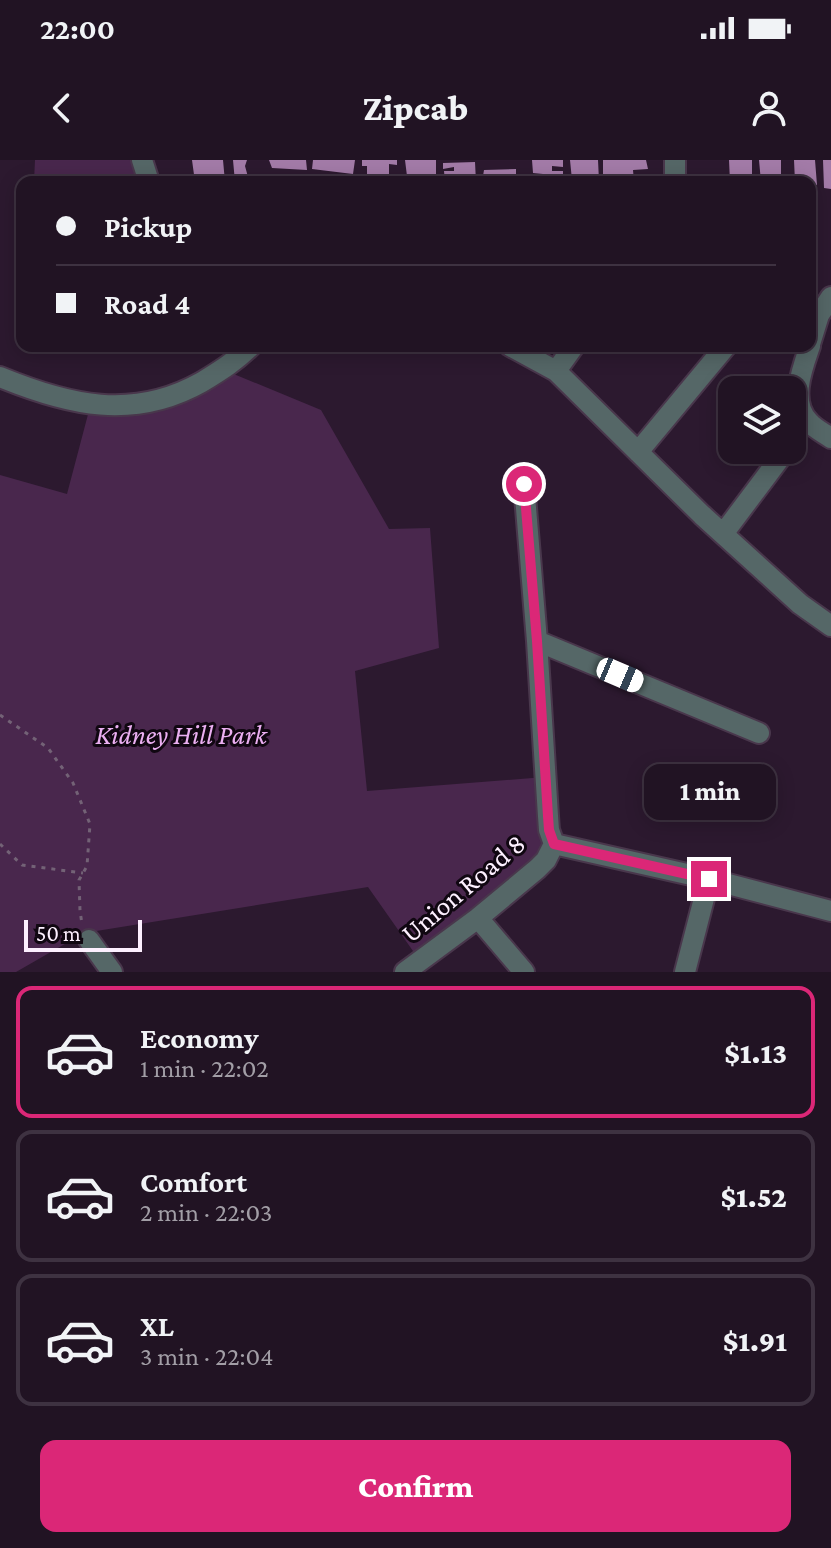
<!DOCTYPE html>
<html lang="en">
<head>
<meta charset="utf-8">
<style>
  :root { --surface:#211323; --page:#291c2b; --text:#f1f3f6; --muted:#a29ea6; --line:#3e3241; --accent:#db2777 }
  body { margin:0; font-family:"Crimson Pro",serif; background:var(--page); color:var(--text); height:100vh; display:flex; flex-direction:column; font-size:30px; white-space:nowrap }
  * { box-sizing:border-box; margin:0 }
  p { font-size:26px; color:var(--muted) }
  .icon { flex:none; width:44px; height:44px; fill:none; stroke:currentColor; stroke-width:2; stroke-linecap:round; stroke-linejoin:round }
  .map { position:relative; height:812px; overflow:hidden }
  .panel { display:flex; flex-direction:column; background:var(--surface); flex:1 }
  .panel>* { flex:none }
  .banner { position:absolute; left:16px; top:16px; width:800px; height:176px; border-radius:16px; box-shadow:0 4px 20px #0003,0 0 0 2px var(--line); display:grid; align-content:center; height:176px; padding:0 40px; background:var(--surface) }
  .fabs { position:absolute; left:718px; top:216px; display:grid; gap:16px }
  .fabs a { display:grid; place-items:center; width:88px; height:88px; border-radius:16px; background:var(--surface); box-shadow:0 4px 20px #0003,0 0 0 2px var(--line); font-size:40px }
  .scale { position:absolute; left:24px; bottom:20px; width:118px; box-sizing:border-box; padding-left:8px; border:4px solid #fdf0ff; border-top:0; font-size:22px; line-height:28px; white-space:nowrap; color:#fdf0ff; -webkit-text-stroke:6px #100711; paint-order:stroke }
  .end { position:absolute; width:36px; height:36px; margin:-18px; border:10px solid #db2777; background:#fff; box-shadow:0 0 0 4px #fff }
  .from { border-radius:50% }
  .bubble { position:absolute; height:56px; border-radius:16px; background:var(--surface); box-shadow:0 4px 20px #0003,0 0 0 2px var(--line); font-size:26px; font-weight:800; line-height:56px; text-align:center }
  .car { position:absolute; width:24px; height:48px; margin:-24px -12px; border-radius:10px; box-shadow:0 0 6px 2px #0007; background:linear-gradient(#fff 24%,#345 0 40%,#fff 0 76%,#345 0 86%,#fff 0) }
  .banner b { display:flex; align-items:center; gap:28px; height:76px; font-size:30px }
  .banner b+b { border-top:2px solid var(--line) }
  .banner i { width:20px; height:20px; background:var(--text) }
  ul { padding:14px 0 0; list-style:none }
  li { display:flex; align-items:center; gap:24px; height:132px; margin:0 16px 12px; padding:0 24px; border:4px solid var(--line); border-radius:16px }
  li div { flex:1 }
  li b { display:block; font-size:30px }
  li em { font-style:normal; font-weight:800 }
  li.on { border-color:var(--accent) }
  li>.icon { width:72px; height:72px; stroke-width:1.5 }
  .action { display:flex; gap:16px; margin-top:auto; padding:16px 40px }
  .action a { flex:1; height:92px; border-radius:16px; background:var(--accent); color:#fff; font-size:32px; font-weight:800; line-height:92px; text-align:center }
  .status { display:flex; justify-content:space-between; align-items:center; height:56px; padding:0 40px; background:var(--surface); direction:ltr }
  .status svg { height:22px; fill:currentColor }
  header { display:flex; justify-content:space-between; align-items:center; height:104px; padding:0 40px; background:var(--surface); font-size:36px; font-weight:800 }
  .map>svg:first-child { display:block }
</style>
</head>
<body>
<div class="status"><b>22:00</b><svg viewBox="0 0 49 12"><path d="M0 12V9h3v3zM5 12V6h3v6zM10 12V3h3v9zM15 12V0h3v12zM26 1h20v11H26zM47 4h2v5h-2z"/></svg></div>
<header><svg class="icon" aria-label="back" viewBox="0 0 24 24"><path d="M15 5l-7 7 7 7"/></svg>Zipcab<svg class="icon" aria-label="person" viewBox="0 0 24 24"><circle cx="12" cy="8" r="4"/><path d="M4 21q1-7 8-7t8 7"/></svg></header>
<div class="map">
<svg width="831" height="812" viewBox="0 0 831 812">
  <rect width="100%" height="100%" fill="#2c192f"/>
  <path fill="#49274d" d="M35,0H142L149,22H34Z
    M224,210L321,250L389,369L430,368L439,488L355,511L367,631L545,617L554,684L420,801L368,727L84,773L16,812H0V315L67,334L91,243L170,238Z"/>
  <path fill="#a37ba8" d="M192,0H223L225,22H195Z
    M233,0H247L245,6L248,17L239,22H235Z
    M269,0H306L307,10L272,8Z
    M313,0H355L353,14L312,9Z
    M362,0H397V5L389,4V21L367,18V6H362Z
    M405,0H436V17L415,20L416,15L407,16Z
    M532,0H563V7L552,6V11H563V16L533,13Z
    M570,0H598L599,21L572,20Z
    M603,0H646L648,9L633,10L634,22H603Z
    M729,0H752V20L730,22Z
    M759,0H781V22H761Z
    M794,0H815L817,25H810V22H795Z
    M823,0H831V29L824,28Z
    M475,2L476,22H445L444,11H454V7L443,9V3Z
    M516,9V22H491L490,17L483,16L484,10Z"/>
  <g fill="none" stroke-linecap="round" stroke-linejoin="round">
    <defs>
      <path id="minor" d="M142,0L149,22
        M675,0V22
        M810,184L819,155L831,137
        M510,186L556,211L702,355L800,444L831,466
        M810,186C802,209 789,242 809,262C815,269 824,273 831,278
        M556,211L574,186
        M0,217C68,245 133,261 202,222C220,211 236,201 251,186
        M638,292L726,186
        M524,324L537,481L548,656L549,670L554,684
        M723,374L786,290
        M537,481L759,573
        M554,684L709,719L831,751
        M478,758L524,812
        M89,780L112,812
        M405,812L478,758L537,709L546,700L554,684
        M685,812L709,719"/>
    </defs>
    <use href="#minor" stroke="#49374c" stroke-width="24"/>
    <path stroke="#736276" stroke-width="3" stroke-dasharray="4 6" stroke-linecap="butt" d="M0,555L48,588L73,623L90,664L87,706L79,720L80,751L82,764
      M0,684L22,705L83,713"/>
    <use href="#minor" stroke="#556767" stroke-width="20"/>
  </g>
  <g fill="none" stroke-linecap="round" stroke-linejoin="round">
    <path stroke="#db2777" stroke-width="10" d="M524,324L537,481L548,656L549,670L554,684L709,719"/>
  </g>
  <g text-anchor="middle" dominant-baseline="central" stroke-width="6" stroke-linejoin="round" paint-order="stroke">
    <g font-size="28" font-style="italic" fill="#ebaff2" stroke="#100711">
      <text x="181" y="574">Kidney Hill Park</text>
    </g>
    <g font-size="28" fill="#fdf0ff" stroke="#100711">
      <text transform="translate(463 728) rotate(-40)">Union Road 8</text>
    </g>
  </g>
</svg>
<div class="fabs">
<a><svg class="icon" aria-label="layers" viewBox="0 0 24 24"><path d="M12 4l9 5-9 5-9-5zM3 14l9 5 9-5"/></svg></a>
</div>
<div class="scale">50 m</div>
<i class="end from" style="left:524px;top:324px"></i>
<i class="end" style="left:709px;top:719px"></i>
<div class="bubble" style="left:644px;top:604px;width:132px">1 min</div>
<i class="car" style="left:620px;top:515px;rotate:113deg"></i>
<div class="banner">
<b><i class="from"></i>Pickup</b>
<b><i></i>Road 4</b>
</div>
</div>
<section class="panel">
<ul>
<li class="on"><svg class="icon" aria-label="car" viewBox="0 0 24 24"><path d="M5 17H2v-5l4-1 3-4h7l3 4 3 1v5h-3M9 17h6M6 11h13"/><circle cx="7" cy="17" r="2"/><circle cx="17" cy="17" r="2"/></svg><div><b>Economy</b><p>1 min · 22:02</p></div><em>$1.13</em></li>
<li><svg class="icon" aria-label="car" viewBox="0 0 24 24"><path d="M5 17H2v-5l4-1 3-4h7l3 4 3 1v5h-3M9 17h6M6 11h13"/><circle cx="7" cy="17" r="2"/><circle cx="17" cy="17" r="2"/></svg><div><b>Comfort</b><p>2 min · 22:03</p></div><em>$1.52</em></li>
<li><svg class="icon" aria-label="car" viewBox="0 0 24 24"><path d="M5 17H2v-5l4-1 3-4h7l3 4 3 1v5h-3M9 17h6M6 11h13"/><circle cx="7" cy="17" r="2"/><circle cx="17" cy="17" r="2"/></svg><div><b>XL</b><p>3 min · 22:04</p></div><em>$1.91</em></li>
</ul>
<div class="action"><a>Confirm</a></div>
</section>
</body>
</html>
